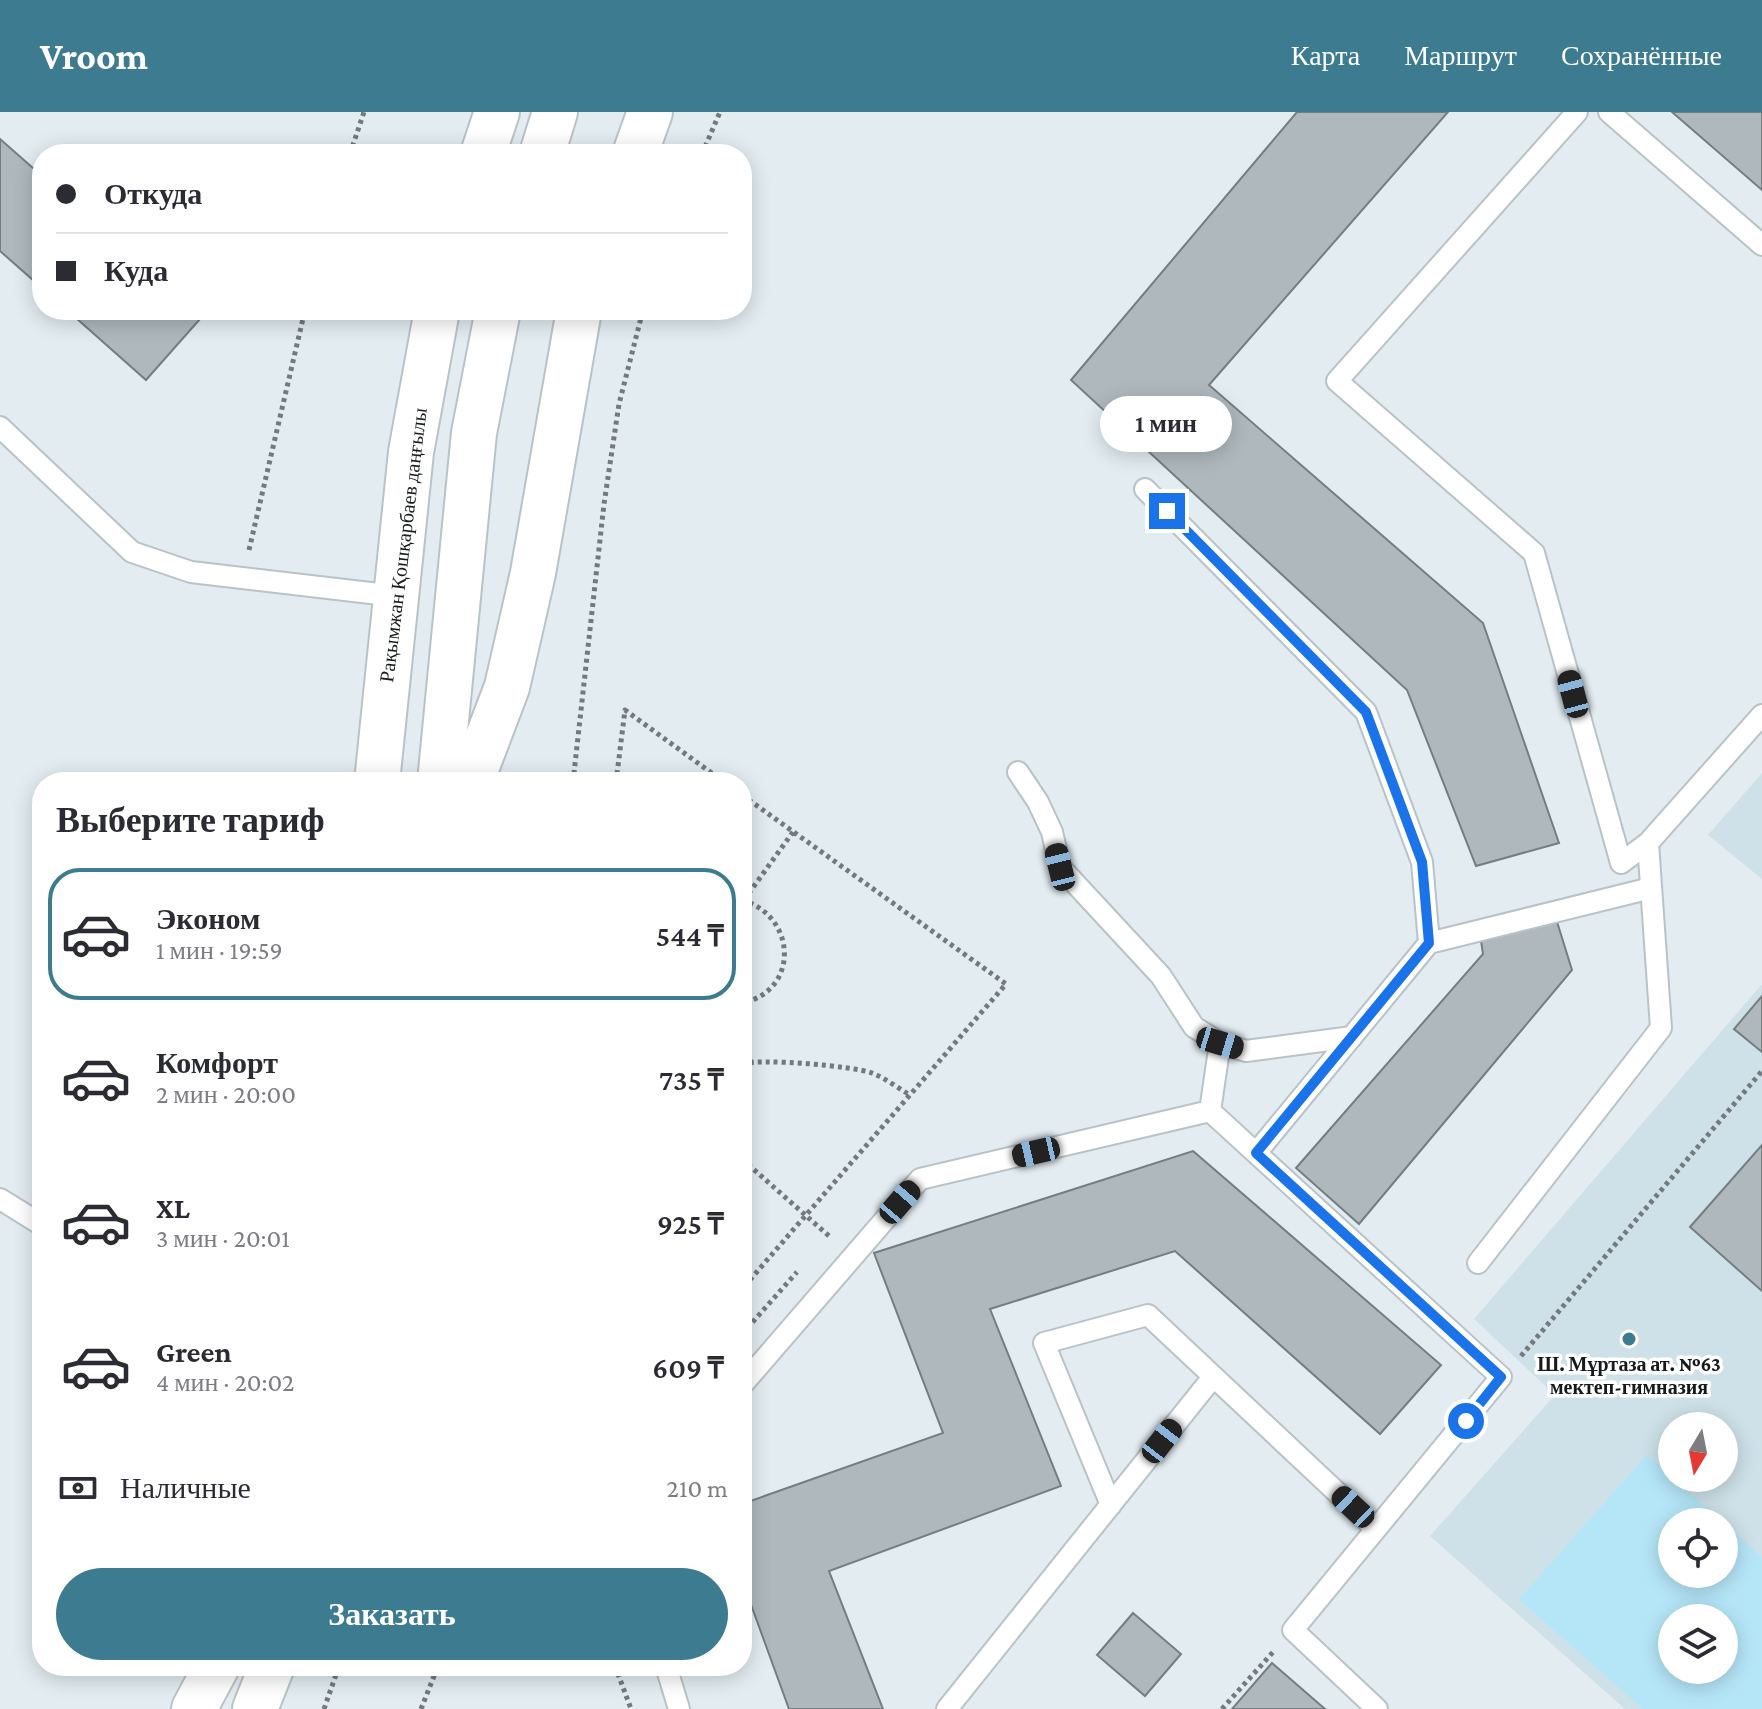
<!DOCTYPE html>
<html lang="ru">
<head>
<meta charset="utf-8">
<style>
  :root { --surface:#fff; --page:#f2f2f3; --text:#2b2b33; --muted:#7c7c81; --line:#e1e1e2; --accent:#3d7b90 }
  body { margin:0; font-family:"Crimson Pro",serif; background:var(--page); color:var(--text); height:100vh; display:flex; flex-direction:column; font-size:30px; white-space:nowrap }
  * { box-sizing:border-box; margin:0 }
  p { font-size:26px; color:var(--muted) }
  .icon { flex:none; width:44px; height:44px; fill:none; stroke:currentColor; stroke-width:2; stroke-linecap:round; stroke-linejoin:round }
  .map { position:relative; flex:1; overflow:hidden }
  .side { position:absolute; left:32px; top:660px; width:720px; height:904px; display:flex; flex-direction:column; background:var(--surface); border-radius:32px; box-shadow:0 4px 20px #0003 }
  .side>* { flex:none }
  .top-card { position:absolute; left:32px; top:32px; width:720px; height:176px; border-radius:32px; box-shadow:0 4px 20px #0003; display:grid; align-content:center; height:176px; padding:0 24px; background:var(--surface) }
  .needle { width:52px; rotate:190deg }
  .controls { position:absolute; left:1658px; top:1300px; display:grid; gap:16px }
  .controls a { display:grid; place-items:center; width:80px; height:80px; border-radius:50%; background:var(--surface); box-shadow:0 4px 20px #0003; font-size:40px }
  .end { position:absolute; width:36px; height:36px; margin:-18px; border:10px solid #1a73e8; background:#fff; box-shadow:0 0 0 4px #fff }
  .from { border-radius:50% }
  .bubble { position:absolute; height:56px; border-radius:28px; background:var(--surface); box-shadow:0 4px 20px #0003; font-size:26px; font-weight:600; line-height:56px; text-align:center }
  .car { position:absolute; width:24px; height:48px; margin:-24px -12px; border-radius:10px; box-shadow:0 0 6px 2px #0007; background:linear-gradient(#222 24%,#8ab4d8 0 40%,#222 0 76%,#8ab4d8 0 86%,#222 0) }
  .top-card b { display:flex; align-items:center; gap:28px; height:76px; font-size:30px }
  .top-card b+b { border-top:2px solid var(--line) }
  .top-card i { width:20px; height:20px; background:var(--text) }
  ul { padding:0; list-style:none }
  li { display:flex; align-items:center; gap:24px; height:132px; margin:0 16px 12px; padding:0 8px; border:4px solid transparent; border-radius:32px }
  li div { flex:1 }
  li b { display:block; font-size:30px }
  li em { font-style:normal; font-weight:600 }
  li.selected { border-color:var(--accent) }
  li>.icon { width:72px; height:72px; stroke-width:1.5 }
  h2 { padding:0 24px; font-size:36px; line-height:96px }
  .pay { display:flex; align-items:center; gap:20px; height:88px; padding:0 24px; font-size:30px }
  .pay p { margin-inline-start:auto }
  .button { display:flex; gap:16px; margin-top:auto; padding:16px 24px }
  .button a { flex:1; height:92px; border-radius:48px; background:var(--accent); color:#fff; font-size:32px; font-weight:600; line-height:92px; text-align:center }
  header { display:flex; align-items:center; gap:48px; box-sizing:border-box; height:112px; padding:0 40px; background:var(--accent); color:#fff }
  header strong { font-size:38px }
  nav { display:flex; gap:44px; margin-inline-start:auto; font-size:28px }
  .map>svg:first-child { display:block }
</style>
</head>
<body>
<header>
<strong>Vroom</strong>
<nav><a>Карта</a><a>Маршрут</a><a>Сохранённые</a></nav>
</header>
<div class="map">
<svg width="1762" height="1597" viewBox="0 0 1762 1597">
  <rect width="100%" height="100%" fill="#e3edf1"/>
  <path fill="#cee1e8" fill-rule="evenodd" d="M1762,661V767L1708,723Z
    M1762,872V1597H1625L1430,1424L1555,1283L1474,1207ZM1672,1314H1724V1366H1672ZM1672,1410H1724V1462H1672ZM1672,1506H1724V1558H1672Z"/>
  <path fill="#b5e6f8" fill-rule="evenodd" d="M1647,1343L1723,1410H1672V1462H1724V1411L1762,1445V1597H1643L1519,1487ZM1672,1506H1724V1558H1672Z"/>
  <path fill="#afb9bd" stroke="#747e81" stroke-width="2" d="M1297,0H1448L1209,273L1483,511L1559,731L1476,754L1407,578L1071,268Z
    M1672,0H1762V78Z
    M0,27L42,64V176L0,139Z
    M67,198H208L146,268Z
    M1554,800L1572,858L1359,1112L1296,1056L1483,842L1480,822Z
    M1762,884V940L1734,917Z
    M1762,1033V1179L1690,1115Z
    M1193,1039L1441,1253L1380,1322L1175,1139L990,1197L1061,1374L829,1459L883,1597H789L742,1468V1392L943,1321L874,1141Z
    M1133,1501L1181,1542L1145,1584L1097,1543Z
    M1272,1551L1325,1597H1232Z"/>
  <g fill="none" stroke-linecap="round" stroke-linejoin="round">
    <defs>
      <path id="service" d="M1577,0L1337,269L1534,441L1621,751L1648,731
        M1609,0L1762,133
        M0,315L132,440L191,460L396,484
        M1145,377L1366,600L1422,750L1429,831
        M1018,660L1038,690L1052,720L1060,755L1161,864L1194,915L1220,931L1246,939L1352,925
        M1220,931L1210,999L1501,1265L1293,1518L1377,1597
        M1256,1041L1429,831L1651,776
        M0,1087L42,1113
        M1478,1151L1661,916L1648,731L1762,603
        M742,1273L920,1067L1210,999
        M1111,1393L1044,1231L1148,1203L1376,1417
        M666,1554L679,1597
        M947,1597L1213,1265"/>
      <path id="secondary" d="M483,42L497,0
        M542,42L555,0
        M635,42L650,0
        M377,670L411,340L437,198
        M440,670L474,321L498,198
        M471,670L507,575L533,461L579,198
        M194,1597L217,1554
        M255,1597L272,1554"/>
    </defs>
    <use href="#service" stroke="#b9c3c7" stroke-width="24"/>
    <use href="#secondary" stroke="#b9c3c7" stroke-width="48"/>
    <path stroke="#737a7d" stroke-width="5" stroke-dasharray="4 4" stroke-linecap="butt" d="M350,42L364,0
      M702,42L720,0
      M249,438L305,198
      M573,670L604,392L619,292L643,198
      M616,670L625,598L724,670
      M742,683L1006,872L742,1177
      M742,788C797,804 800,879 742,891
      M744,788L793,720
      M746,891L750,949
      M742,952C760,946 854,954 872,961C885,966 898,976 910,983
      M742,1047L829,1124L827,1126
      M742,1222L797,1160
      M1521,1244L1762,959
      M615,1554L631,1597
      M324,1597L339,1554
      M421,1597L438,1554
      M1222,1597L1274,1539"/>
    <use href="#service" stroke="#fff" stroke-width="20"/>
    <use href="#secondary" stroke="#fff" stroke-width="44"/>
  </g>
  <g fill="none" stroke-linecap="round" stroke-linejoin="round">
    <path stroke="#1a73e8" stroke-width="10" d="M1167,399L1366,600L1422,750L1429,831L1256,1041L1501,1265L1466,1309"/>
  </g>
  <circle fill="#3d7b90" stroke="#fff" stroke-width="3" cx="1629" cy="1227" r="8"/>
  <g text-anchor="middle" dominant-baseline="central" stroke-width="7" stroke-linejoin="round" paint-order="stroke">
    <g font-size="20" fill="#161a1b" stroke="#fff">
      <text transform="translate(403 433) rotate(-83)">Рақымжан Қошқарбаев даңғылы</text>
    </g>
    <g font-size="20" font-weight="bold" fill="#161a1b" stroke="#fff">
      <text x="1629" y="1252">Ш. Мұртаза ат. №63<tspan x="1629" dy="23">мектеп-гимназия</tspan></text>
    </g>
  </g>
</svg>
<div class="controls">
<a><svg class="needle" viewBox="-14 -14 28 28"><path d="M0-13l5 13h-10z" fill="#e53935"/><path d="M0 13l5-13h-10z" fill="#7c7c81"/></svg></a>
<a><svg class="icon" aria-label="locate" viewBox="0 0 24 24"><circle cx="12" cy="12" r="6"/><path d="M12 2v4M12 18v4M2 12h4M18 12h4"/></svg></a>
<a><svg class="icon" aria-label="layers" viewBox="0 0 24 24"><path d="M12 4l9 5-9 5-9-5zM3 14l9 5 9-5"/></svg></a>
</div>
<i class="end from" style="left:1466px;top:1309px"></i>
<i class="end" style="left:1167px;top:399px"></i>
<div class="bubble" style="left:1100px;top:284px;width:132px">1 мин</div>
<i class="car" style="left:1573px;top:582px;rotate:345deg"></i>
<i class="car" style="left:1060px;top:755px;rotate:346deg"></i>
<i class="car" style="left:1220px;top:931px;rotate:107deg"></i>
<i class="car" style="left:1036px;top:1040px;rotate:257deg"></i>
<i class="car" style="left:900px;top:1090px;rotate:41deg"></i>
<i class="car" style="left:1162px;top:1329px;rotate:38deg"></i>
<i class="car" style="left:1353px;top:1395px;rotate:313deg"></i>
<div class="top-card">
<b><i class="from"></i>Откуда</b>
<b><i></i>Куда</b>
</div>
<section class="side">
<h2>Выберите тариф</h2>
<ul>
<li class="selected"><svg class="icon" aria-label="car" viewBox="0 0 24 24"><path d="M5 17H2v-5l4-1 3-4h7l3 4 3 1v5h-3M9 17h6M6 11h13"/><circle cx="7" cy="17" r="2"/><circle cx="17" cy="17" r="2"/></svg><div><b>Эконом</b><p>1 мин · 19:59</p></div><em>544 ₸</em></li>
<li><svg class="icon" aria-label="car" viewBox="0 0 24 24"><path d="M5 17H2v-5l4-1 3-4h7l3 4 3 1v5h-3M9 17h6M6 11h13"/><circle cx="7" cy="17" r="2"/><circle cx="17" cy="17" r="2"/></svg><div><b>Комфорт</b><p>2 мин · 20:00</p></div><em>735 ₸</em></li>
<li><svg class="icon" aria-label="car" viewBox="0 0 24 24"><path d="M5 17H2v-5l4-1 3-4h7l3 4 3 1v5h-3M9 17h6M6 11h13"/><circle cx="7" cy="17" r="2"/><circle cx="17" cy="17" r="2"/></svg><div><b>XL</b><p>3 мин · 20:01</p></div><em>925 ₸</em></li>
<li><svg class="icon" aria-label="car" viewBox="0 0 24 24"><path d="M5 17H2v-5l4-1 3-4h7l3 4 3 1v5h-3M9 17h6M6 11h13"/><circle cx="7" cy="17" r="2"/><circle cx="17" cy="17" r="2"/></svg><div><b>Green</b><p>4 мин · 20:02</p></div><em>609 ₸</em></li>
</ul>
<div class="pay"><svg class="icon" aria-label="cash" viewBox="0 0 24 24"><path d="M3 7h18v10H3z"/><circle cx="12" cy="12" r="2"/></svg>Наличные<p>210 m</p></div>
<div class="button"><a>Заказать</a></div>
</section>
</div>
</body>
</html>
